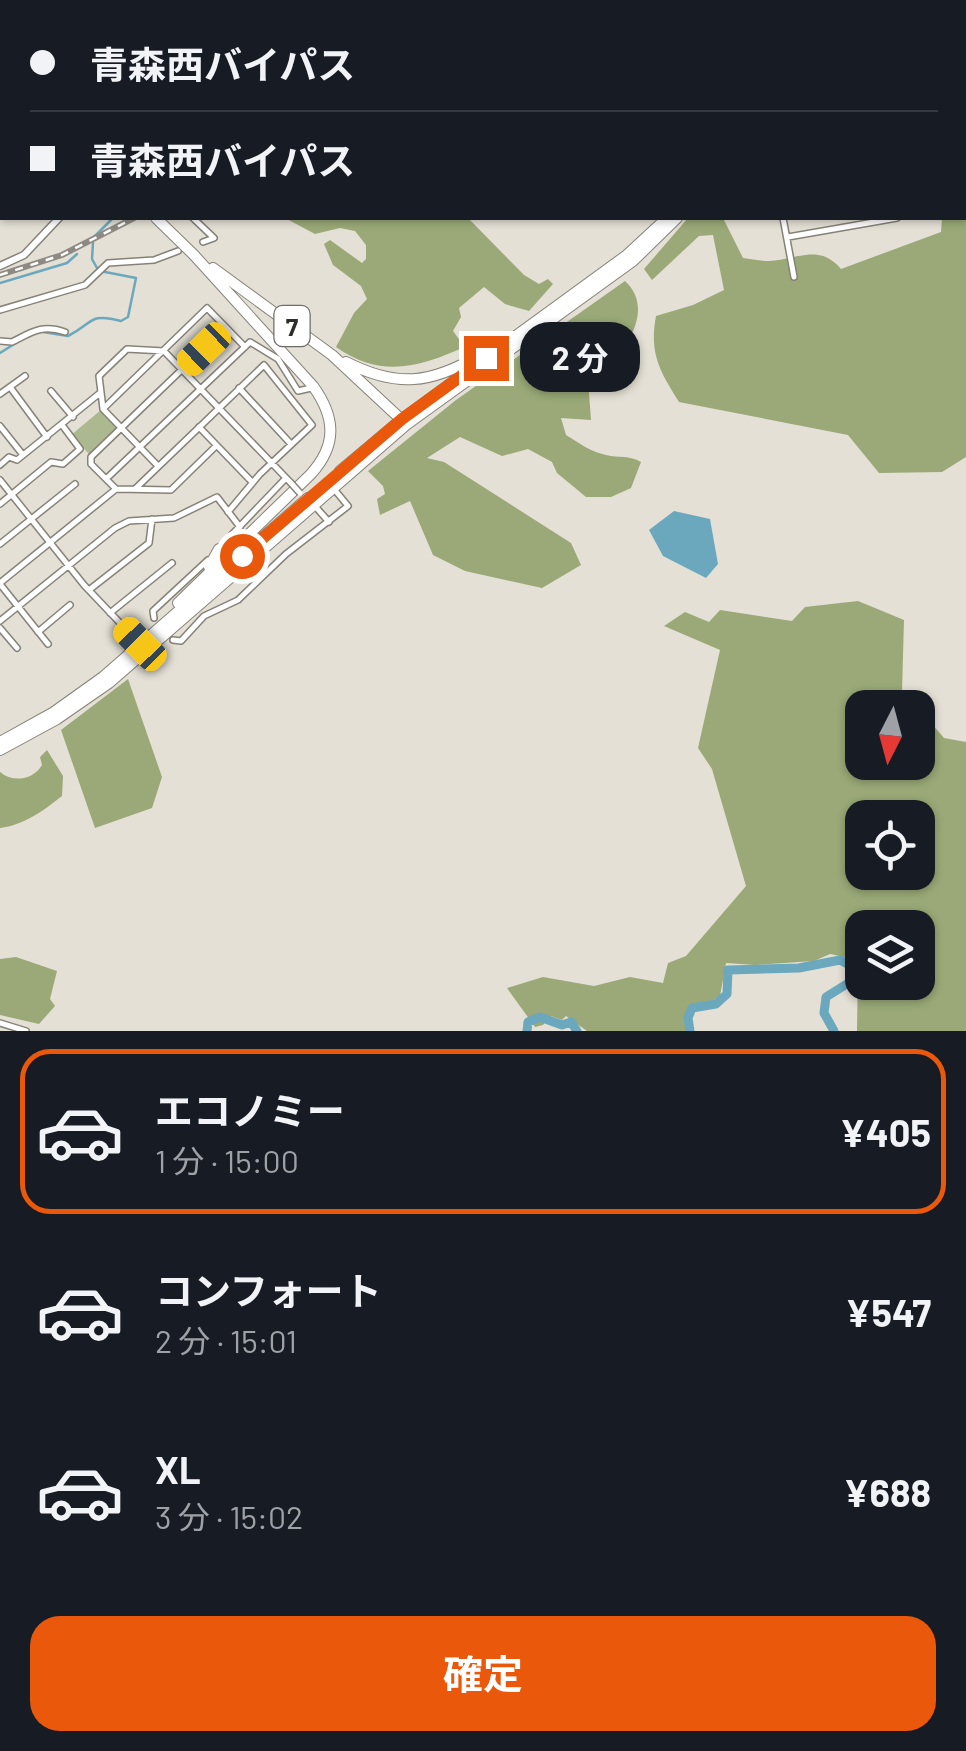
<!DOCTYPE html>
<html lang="ja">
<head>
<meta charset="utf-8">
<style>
  :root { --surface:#171b24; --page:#242831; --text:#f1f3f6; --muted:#9ea1a6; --line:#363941; --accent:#ea580c }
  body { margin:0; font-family:Barlow,"Noto Sans JP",sans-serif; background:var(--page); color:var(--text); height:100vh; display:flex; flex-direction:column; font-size:38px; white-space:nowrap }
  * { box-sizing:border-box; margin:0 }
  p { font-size:32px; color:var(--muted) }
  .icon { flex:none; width:55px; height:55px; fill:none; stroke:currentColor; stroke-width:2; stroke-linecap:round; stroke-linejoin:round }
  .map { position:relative; height:1031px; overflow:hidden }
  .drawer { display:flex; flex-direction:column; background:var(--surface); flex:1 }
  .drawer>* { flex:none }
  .guide { position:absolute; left:0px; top:0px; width:968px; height:220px; box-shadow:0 2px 8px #0004; display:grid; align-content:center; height:220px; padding:0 30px; background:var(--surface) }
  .needle { width:65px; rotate:186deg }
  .buttons { position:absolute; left:845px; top:690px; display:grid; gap:20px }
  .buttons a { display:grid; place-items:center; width:90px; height:90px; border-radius:20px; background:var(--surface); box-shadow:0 2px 8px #0004; font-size:50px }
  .end { position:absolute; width:45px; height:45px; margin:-22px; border:12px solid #ea580c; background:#fff; box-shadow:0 0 0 5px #fff }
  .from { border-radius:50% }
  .bubble { position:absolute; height:70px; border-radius:30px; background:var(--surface); box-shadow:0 2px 8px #0004; font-size:32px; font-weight:700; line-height:70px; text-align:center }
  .car { position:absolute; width:30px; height:60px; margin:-30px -15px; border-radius:12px; box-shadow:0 0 8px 2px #0007; background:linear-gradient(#f5c518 24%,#345 0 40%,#f5c518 0 76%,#345 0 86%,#f5c518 0) }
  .guide b { display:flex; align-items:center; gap:35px; height:95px; font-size:38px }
  .guide b+b { border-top:2px solid var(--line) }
  .guide i { width:25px; height:25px; background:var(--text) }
  ul { padding:18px 0 0; list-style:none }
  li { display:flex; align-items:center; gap:30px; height:165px; margin:0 20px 15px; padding:0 10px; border:5px solid transparent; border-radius:30px }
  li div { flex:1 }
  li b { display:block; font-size:38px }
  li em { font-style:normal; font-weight:700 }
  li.selected { border-color:var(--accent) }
  li>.icon { width:90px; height:90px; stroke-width:1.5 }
  .button { display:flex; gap:20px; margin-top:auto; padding:20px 30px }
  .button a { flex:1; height:115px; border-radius:30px; background:var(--accent); color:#fff; font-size:40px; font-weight:700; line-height:115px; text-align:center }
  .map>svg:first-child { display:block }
</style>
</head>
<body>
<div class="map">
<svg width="966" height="1031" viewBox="0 0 966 1031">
  <rect width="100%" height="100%" fill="#e4e0d5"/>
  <path fill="#acb990" d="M101,410L117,429L90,455L71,435Z"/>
  <path fill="#9aa977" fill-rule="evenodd" d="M966,167V457L942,472L879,473L848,435L679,402C660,371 649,354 656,316L693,305L724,290L713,235L699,236L652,280L644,269L688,218H723L743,258C751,259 760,261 769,261C797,260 819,243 841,269L941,232L942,218H965Z
    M285,218H468L524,275L539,284L548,279L553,284L529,311L505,304L484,287L459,308L461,317L453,331L461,342L481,335L484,338C432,362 388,384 336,347L354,313L367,299L361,286L333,265L324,244L330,240L362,263L366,259V245L355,231L340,228L315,234Z
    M625,281C659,312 619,363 588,380L591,420L561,418L566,435C579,443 591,452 606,455C619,458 629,455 641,462L631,488L611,497H586L557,473L552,462L528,449L502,456L460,437L427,458L444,462L571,543L581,565L542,588L465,571L433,555L410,501L380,515L377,499L385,494L383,486L368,471L456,400Z
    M858,601L904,620L902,692L917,707L862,708V762H918V708L944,738L966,742V1031H857L858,965L850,958L830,954L814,961L755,965L726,963L720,996L710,1002L690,1006L686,1012L688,1031H587L566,1016L562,1020L551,1016L543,1025L535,1027L507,988L543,977L594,986L630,977L663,983L668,963L686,956L746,886L712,769L698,748L720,650L664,626L685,612L709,622L720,610L792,621L805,607ZM862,818H918V872H862ZM862,928H918V982H862Z
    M128,679L162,777L152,808L95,828L61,730Z
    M47,750L63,776L62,796C43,811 24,825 0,828V772C13,783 33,780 42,765L40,757Z
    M16,957L57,971L50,999L55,1006L39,1024L0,1015V959Z"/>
  <path fill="#6ba8be" d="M674,511L710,519L718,564L706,578L663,556L649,530Z"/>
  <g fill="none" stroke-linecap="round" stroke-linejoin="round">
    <path stroke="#6ba8be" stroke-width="2.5" d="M838,0L839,2
      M965,3H966
      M91,240L113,218
      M93,243L92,259L97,268
      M0,283L67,263L77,254
      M43,332L68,336C93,324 88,312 121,321L128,317L136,278L100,271
      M0,353L24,338"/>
    <path stroke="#6ba8be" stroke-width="9" d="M224,2L225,0
      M0,203L2,200
      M527,1031L528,1022L540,1017L562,1025L571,1022L577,1031
      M690,1031L688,1018L692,1008L716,1004L727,994L728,970L799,968L840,960L855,968L856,974L850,982L826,997L824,1013L834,1031"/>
    <defs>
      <path id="street" d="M514,0V2
        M654,0L655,2
        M193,218L214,238L203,242
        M783,218L794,277
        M788,237L897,218
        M0,310L85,285L108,263L154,260L178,251
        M0,341L12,342C32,332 42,324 65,332
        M10,387L47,437
        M239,388L291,444
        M51,391L73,417
        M0,394L25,376
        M104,408L207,308L245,347
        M0,426L23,455
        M199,427L252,482
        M0,465L9,457L17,460L100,393
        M158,466L103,409L99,376L127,349L164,351L290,482
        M106,479L250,342L278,359L298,391L311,388
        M0,480L84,585L140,644
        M116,489L91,464V457L225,328
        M135,489L264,365L312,425L260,474L228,512
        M0,504L51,462L63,464L80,449L62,425
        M314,505L329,522
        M0,544L75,484
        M219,548L286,478
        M0,583L116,489L171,490L216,446
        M0,584L48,644
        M89,590L149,543L152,519
        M110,613L172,563
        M154,618L153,611L208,560
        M0,621L115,528L129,521L174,518L217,497L240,527
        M0,628L17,648
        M38,632L70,605
        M173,640L181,641L204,616L238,600L286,554L348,506L334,489
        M0,1023L26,1031"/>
      <path id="secondary" d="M174,0L175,2
        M432,2L435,0
        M0,266L24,255L59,218"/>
      <path id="highway" d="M801,2L802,0
        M814,2L816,0
        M0,46L2,50
        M156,218L195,256
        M213,268L332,355L406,424
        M346,362C397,388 431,384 480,355
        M340,471L402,419L627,255L667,218
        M209,567L219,549
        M178,603L311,474C337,445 336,418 313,386L193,254
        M0,742L54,712L103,677L308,498
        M0,750L57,719L109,683L406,425L633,261L677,218"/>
    </defs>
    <use href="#street" stroke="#868278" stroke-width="8"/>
    <use href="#secondary" stroke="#868278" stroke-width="9"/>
    <use href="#highway" stroke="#868278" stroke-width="12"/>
    <use href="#street" stroke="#fff" stroke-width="5"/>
    <use href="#secondary" stroke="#fff" stroke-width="6"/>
    <use href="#highway" stroke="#fff" stroke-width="10"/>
    <defs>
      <path id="rail" d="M473,2L477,0
        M0,275L62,255L134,218"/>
    </defs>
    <use href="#rail" stroke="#8e8a83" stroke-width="6"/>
    <use href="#rail" stroke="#fff" stroke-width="2.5" stroke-dasharray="8" stroke-linecap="butt"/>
    <defs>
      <path id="street-bridge" d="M290,482L300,493"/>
    </defs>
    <use href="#street-bridge" stroke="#868278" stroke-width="8" stroke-linecap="butt"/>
    <use href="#street-bridge" stroke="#fff" stroke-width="5"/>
  </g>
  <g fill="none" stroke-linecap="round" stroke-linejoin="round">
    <path stroke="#ea580c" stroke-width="12" d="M242,556L402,419L486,358"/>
  </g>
  <g text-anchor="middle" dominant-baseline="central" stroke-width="8" stroke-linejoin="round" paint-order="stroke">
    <rect fill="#fff" stroke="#6d6c69" stroke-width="2.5" x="274.5" y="306" width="35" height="40" rx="8"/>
    <g font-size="25" font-weight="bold" fill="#2f2d29">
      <text x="292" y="326">7</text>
    </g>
  </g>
</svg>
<div class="buttons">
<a><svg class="needle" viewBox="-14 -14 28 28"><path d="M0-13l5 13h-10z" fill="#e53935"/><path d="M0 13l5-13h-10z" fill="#9ea1a6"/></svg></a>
<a><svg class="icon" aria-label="locate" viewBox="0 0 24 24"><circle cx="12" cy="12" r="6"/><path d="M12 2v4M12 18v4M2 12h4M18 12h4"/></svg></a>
<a><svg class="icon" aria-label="layers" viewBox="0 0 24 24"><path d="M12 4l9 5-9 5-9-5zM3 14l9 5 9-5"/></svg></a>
</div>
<i class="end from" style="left:242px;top:556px"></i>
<i class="end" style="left:486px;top:358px"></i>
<div class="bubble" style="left:520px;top:322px;width:120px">2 分</div>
<i class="car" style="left:204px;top:349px;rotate:226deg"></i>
<i class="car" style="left:140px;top:644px;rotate:316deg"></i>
<div class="guide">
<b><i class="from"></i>青森西バイパス</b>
<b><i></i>青森西バイパス</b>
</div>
</div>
<section class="drawer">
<ul>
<li class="selected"><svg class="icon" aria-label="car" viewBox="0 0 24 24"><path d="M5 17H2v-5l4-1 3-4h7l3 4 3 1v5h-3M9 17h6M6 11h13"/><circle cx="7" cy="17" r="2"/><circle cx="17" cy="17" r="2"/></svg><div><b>エコノミー</b><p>1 分 · 15:00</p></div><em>¥405</em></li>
<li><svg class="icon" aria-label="car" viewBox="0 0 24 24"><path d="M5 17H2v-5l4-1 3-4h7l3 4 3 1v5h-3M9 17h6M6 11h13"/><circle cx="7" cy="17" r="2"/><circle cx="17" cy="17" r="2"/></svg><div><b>コンフォート</b><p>2 分 · 15:01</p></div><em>¥547</em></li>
<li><svg class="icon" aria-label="car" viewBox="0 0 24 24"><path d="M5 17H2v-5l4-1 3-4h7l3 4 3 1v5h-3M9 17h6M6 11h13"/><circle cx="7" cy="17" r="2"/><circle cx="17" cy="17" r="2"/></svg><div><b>XL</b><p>3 分 · 15:02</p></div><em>¥688</em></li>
</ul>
<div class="button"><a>確定</a></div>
</section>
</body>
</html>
